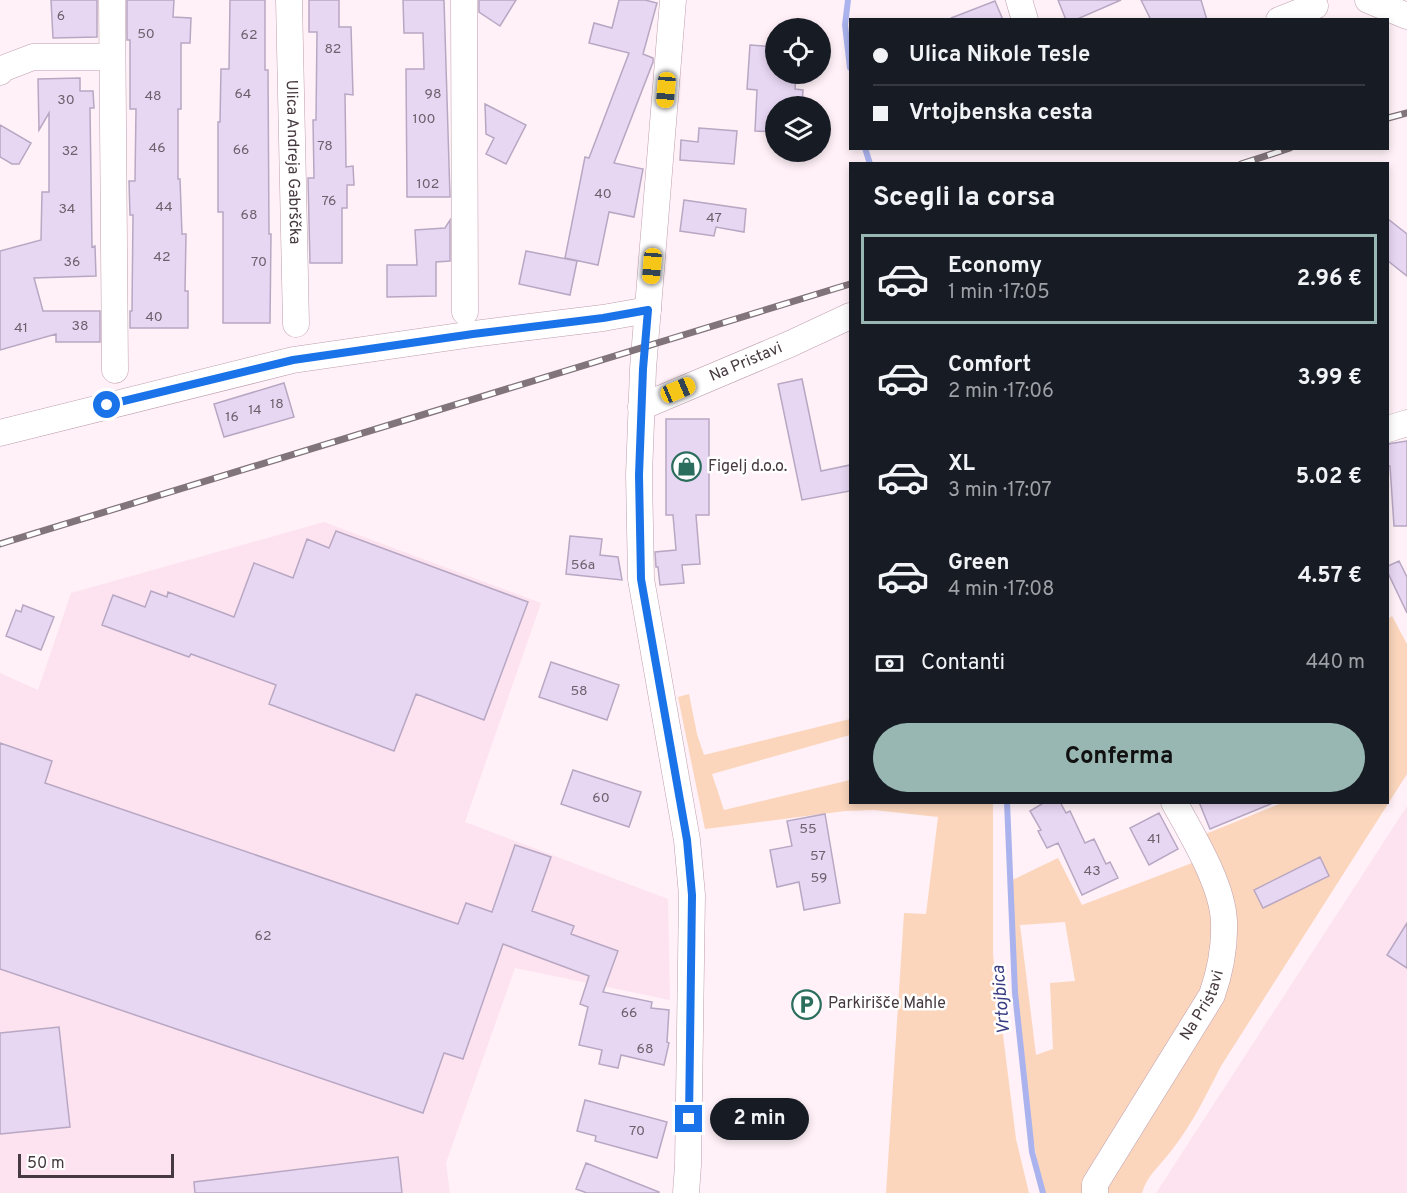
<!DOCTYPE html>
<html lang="it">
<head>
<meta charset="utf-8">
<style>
  :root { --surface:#171b24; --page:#20242c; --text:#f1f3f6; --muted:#9ea1a6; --line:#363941; --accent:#98b7b2 }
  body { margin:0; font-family:Overpass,sans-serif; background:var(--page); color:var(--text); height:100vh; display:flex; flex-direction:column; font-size:22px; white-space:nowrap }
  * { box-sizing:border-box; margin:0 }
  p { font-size:20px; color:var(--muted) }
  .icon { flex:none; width:33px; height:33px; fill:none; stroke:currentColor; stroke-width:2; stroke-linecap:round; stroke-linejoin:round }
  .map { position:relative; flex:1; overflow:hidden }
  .panel { position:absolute; left:849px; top:162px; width:540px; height:642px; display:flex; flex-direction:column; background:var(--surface); border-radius:0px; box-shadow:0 3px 9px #0003 }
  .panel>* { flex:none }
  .banner { position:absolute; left:849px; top:18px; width:540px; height:132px; border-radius:0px; box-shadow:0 3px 9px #0003; display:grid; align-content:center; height:132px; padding:0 24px; background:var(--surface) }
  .tools { position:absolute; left:765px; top:18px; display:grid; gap:12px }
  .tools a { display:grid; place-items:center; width:66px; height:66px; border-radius:50%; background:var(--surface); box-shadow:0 3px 9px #0003; font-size:30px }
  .scale { position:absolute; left:18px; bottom:15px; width:156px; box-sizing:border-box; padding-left:6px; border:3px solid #46393f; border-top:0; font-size:16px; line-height:21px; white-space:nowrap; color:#46393f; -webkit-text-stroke:4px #fff; paint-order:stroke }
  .end { position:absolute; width:27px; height:27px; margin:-14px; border:8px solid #1a73e8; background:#fff; box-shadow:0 0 0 3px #fff }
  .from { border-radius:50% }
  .bubble { position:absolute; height:42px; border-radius:21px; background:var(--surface); box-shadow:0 3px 9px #0003; font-size:20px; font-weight:700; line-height:42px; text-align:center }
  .car { position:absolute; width:18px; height:36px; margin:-18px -9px; border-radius:8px; box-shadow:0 0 4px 2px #0007; background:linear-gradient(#f5c518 24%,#345 0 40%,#f5c518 0 76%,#345 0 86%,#f5c518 0) }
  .banner b { display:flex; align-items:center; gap:21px; height:57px; font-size:22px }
  .banner b+b { border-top:2px solid var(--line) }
  .banner i { width:15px; height:15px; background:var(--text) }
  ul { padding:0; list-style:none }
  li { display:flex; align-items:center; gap:18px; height:90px; margin:0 12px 9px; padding:0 12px; border:3px solid transparent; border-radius:0px }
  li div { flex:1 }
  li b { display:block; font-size:22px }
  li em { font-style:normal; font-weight:700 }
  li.selected { border-color:var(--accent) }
  li>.icon { width:54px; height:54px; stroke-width:1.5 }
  h2 { padding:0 24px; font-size:27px; line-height:72px }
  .pay { display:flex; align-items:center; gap:15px; height:66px; padding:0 24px; font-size:22px }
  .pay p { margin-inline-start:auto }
  .action { display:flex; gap:12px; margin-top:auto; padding:12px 24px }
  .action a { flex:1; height:69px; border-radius:36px; background:var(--accent); color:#111; font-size:24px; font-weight:700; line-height:69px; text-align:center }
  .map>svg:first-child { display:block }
</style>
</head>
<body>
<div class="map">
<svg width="1407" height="1193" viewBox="0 0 1407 1193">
  <rect width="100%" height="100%" fill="#fff1f7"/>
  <path fill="#fde3f0" d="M324,522L541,603L465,822L668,899L670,1000L515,968L446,1163L450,1193H0V673L38,690L71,593Z
    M1407,806V1193H1156Z"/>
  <path fill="#fbd6bd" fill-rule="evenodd" d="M1392,616L1407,644V774L1221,1066C1206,1095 1192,1125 1171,1151C1160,1166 1147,1175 1142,1193H1099L1223,989L1203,835L1282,803L1388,802V619Z
    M689,694L697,734L704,755L850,719V735L712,774L724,810L850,780V802L993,803V955L1016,1139L1029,1193H886L904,913L926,914L938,817L874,810L845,811L705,829L678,697Z
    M1058,858L1082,905L1192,863L1200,870L1216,915L1211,980L1086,1193H1044C1021,1091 1012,987 1008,882ZM1065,922L1075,981L1050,983L1053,1049L1036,1055L1020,925Z"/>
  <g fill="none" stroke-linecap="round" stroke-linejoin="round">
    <path stroke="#aab3ee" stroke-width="6" d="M848,0L845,25L850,68
      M865,148L870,164
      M1007,802L1015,993L1032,1152L1043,1193"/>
  </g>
  <path fill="#e8d7f3" stroke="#b8a7c3" stroke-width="1.5" d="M51,0H97V37L53,38Z
    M127,0H174L173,17L191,18L190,43H181V109H178V179H180L182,234H186L185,291H188V328H130V311H132L133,215H130L129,181H135L136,109H130V40H127Z
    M230,0H265V70H268L269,234H271L270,323H223V212H218V122H220L221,69H229Z
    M309,0H339V27H351L353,95L345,94L346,167L353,166L354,185H347V208H342V263H310L308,178H314L313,120H316L317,32H309Z
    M403,0H444L450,197H407L406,69H424L423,33H404Z
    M479,0H516L500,26L479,12Z
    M619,0H645L657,3L643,54L653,58V62L614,163L643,169L634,217L609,212L598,265L565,258L585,157L589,158L629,53L589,43L594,23L612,28Z
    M1058,0H1121L1075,20H1066Z
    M1141,0H1201L1207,20H1151Z
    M995,1L1003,20H951V18Z
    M750,45L776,47V74H796L795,89L803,90L802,106H776V132L755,131L757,90L747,89Z
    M80,78V91H93L94,108H90L92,247L95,246L96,276L34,278L43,311H100V342H56V334L0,350V251L41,240L42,192H49V113L39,130L38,79Z
    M485,104L526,125L506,164L486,154L494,138L486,134Z
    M0,125L31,143L19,164H12L0,157Z
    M699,128L737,131L734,164L680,160L681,140L698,142Z
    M684,200L746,209L744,232L716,227L714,236L680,231Z
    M1388,219L1407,234V276L1388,261Z
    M450,220V261L436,262V296L387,297V265H417L415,230L445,228Z
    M526,251L577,261L570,295L519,284Z
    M802,379L821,471L850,465V491L802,500L778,384Z
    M284,383L294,417L224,437L214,404Z
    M666,419H709V515H696L700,564L682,565L684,583L660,585L658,567H656L655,552L676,550L673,515H666Z
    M1407,441V526H1394L1390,466H1388V444Z
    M336,531L528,602L484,720L416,694L394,751L269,704L276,685L191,654L189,657L102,625L113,595L145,607L151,591L167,597L168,592L234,617L254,563L293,578L307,539L329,548Z
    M570,536L602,539L600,555L618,557L622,580L566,574Z
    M1399,561L1407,577V613L1388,573V566Z
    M23,605L54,617L41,650L6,636L16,610L21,612Z
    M551,662L619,685L607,720L539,697Z
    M0,743L52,761L45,783L458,924L466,903L492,912L515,845L551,857L532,911L574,926L571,934L618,951L603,992L652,1002L651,1008L669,1010L667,1042L669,1043L664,1065L621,1055L618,1068L599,1064L602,1050L579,1045L588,1007L580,1004L589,976L503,944L463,1059L444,1053L423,1113L0,969Z
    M573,770L641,792L629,827L561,804Z
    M1045,802H1060L1066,813L1070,811L1085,843L1094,839L1106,864L1110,862L1118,878L1082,895L1058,843L1047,848L1038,831L1041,830L1030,811Z
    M1199,802H1273V803L1210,829Z
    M1159,813L1178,849L1149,865L1130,828Z
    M825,814L840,903L804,910L799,882L777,887L770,850L792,846L787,821Z
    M1320,857L1329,876L1263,908L1254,890Z
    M1407,923V968L1387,955Z
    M59,1027L70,1127L0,1134V1033Z
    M585,1100L667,1122L657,1158L595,1141L596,1136L577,1131Z
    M398,1157L402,1193H195L194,1182Z
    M586,1163L659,1192V1193H587L576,1189Z"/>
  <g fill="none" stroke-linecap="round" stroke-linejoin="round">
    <defs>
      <g id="minor">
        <path d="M112,0L115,370"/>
        <path id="s1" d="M289,0L296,324"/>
        <path d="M464,0L465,312"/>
        <path d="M673,0L643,369L639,475L641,579L687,840L692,895L688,1165L686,1193"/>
        <path d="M1019,0L1025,20"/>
        <path d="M1368,0L1407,16"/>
        <path d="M1279,20L1315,6"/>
        <path d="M0,72L2,69L33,57H112"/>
        <path id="s2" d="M641,407L790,344L850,316"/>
        <path d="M1388,429L1407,423"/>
        <path d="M0,433L293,360L473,334L603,318L648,310"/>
        <path id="s3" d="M1095,1193V1184L1212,995C1220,972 1225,948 1224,922C1223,885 1192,835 1174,802"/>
      </g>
    </defs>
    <use href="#minor" stroke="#be9ead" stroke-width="27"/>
    <use href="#minor" stroke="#fff" stroke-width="26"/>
    <defs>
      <path id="rail" d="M1388,118L1407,113
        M1241,164L1290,148
        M0,544L850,284"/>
    </defs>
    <use href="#rail" stroke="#81747a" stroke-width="7"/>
    <use href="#rail" stroke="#fff" stroke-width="4.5" stroke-dasharray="14" stroke-linecap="butt"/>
  </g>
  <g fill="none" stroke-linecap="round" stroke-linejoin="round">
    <path stroke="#1a73e8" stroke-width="8" d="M107,405L293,360L473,334L603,318L648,310L643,369L639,475L641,579L687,840L692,895L689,1119"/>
  </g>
  <defs>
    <symbol id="shop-ring" viewBox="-11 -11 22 22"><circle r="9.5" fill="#fff" stroke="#2c6e5e" stroke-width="1.5"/><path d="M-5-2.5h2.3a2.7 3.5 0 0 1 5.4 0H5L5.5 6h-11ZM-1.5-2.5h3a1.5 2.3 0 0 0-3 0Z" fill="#2c6e5e"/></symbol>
    <symbol id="parking-ring" viewBox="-11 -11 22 22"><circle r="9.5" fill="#fff" stroke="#2c6e5e" stroke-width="1.5"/><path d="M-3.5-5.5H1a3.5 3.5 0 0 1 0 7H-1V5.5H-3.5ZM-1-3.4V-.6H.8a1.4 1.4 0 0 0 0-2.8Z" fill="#2c6e5e"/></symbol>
  </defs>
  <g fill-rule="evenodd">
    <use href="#shop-ring" x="670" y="450" width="33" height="33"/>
    <use href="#parking-ring" x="790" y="988" width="33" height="33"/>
  </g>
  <g text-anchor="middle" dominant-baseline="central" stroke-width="5" stroke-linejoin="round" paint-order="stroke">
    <g font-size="14" fill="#6e606c">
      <text x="61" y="16">6</text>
      <text x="146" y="34">50</text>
      <text x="249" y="35">62</text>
      <text x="333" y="49">82</text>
      <text x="243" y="94">64</text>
      <text x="433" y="94">98</text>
      <text x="153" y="96">48</text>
      <text x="66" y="100">30</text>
      <text x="424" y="119">100</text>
      <text x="325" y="146">78</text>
      <text x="157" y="148">46</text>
      <text x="241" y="150">66</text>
      <text x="70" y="151">32</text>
      <text x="428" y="184">102</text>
      <text x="603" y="194">40</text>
      <text x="329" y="201">76</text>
      <text x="164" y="207">44</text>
      <text x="67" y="209">34</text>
      <text x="249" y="215">68</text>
      <text x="714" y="218">47</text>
      <text x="162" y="257">42</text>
      <text x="72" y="262">36</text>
      <text x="259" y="262">70</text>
      <text x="154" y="317">40</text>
      <text x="80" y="326">38</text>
      <text x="21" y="328">41</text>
      <text x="277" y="404">18</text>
      <text x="255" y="410">14</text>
      <text x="232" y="417">16</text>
      <text x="583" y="565">56a</text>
      <text x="579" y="691">58</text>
      <text x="601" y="798">60</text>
      <text x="808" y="829">55</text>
      <text x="1154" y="839">41</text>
      <text x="818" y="856">57</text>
      <text x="1092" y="871">43</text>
      <text x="819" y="878">59</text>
      <text x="263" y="936">62</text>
      <text x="629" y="1013">66</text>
      <text x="645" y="1049">68</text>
      <text x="637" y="1131">70</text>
    </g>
    <g font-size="16" fill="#46393f" stroke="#fff">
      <text stroke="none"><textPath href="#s1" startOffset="162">Ulica Andreja Gabrščka</textPath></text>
      <text stroke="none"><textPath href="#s2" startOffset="114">Na Pristavi</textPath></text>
      <text stroke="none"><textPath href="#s3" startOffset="218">Na Pristavi</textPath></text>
    </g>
    <g font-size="16" fill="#46393f" stroke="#fff" text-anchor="start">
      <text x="708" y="467">Figelj d.o.o.</text>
      <text x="828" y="1004">Parkirišče Mahle</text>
    </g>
    <g font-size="18" font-style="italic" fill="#3a3d82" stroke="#fff">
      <text transform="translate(1002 1000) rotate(-95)">Vrtojbica</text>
    </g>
  </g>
</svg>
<div class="tools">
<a><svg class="icon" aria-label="locate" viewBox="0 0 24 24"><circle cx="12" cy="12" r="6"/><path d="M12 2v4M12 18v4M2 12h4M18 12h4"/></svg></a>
<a><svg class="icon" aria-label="layers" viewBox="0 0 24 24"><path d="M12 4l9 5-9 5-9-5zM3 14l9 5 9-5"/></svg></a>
</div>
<div class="scale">50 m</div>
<i class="end from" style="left:107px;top:405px"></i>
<i class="end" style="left:689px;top:1119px"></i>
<div class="bubble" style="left:710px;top:1098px;width:99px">2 min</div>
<i class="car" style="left:666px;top:90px;rotate:185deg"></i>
<i class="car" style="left:652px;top:266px;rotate:185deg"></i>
<i class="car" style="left:678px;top:390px;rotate:67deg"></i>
<div class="banner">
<b><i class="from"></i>Ulica Nikole Tesle</b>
<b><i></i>Vrtojbenska cesta</b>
</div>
<section class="panel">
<h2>Scegli la corsa</h2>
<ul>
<li class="selected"><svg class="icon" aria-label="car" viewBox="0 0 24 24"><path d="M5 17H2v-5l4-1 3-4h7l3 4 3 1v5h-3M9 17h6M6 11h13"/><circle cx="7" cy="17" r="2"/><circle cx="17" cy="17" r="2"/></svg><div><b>Economy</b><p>1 min · 17:05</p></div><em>2.96 €</em></li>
<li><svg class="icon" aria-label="car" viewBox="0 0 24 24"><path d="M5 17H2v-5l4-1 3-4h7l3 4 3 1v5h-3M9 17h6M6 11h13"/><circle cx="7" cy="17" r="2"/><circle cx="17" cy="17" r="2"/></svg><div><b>Comfort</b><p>2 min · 17:06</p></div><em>3.99 €</em></li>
<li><svg class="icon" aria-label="car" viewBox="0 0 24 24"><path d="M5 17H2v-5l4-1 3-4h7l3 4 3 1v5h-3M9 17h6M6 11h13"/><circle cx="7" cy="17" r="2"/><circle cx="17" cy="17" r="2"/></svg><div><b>XL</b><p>3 min · 17:07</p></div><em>5.02 €</em></li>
<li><svg class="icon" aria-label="car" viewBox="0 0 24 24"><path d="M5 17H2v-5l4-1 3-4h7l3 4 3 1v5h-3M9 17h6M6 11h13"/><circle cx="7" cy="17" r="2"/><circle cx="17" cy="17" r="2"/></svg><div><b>Green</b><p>4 min · 17:08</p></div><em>4.57 €</em></li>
</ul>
<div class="pay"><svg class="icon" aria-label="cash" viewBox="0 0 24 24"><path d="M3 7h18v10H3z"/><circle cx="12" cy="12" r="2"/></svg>Contanti<p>440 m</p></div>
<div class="action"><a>Conferma</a></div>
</section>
</div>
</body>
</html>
